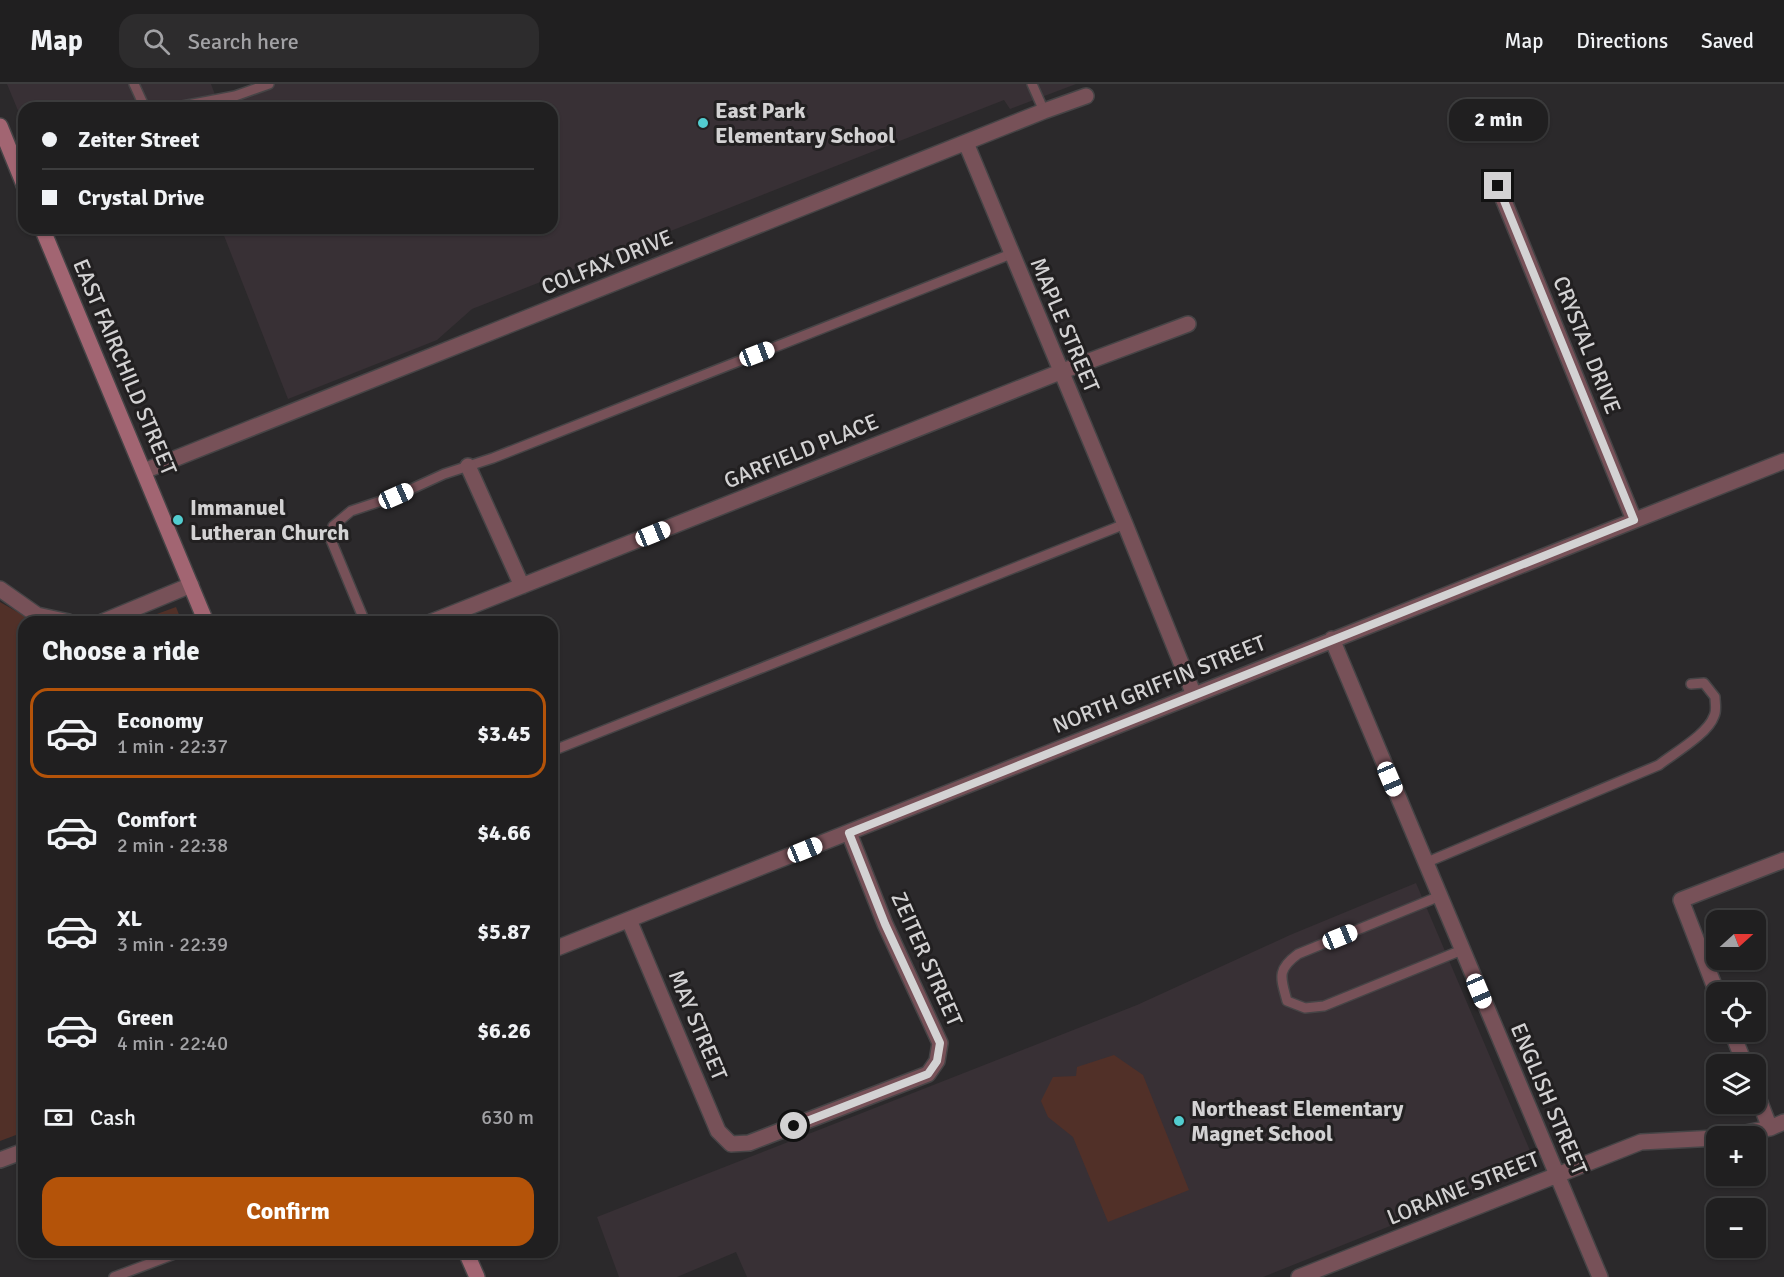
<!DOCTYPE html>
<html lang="en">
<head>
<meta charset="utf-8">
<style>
  :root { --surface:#201f20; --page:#2d2c2d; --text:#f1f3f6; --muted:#a2a2a5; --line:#3d3d3e; --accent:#b45309 }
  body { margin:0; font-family:Signika,sans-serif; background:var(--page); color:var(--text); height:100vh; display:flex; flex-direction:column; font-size:22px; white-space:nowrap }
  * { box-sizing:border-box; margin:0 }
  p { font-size:20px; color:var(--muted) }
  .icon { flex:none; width:33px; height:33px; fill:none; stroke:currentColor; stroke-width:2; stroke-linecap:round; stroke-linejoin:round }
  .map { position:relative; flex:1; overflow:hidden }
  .panel { position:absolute; left:18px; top:532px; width:540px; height:642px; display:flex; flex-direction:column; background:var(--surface); border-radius:18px; box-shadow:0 2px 4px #0004,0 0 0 2px var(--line) }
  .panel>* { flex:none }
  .hud { position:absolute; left:18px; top:18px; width:540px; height:132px; border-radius:18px; box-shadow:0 2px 4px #0004,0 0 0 2px var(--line); display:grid; align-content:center; height:132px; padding:0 24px; background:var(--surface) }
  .needle { width:39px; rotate:69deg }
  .buttons { position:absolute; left:1706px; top:826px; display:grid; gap:12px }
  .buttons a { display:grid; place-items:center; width:60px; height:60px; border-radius:12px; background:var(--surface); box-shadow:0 2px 4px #0004,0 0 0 2px var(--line); font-size:30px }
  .end { position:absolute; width:27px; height:27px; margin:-14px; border:8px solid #d3d2d3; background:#111; box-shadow:0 0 0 3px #111 }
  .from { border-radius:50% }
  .bubble { position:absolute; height:42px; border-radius:18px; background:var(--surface); box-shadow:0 2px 4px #0004,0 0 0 2px var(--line); font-size:20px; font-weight:700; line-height:42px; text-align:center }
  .car { position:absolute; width:18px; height:36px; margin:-18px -9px; border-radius:8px; box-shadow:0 0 4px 2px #0007; background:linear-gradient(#fff 24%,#345 0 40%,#fff 0 76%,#345 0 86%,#fff 0) }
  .hud b { display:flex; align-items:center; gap:21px; height:57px; font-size:22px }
  .hud b+b { border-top:2px solid var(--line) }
  .hud i { width:15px; height:15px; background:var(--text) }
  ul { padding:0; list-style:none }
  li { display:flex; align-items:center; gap:18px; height:90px; margin:0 12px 9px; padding:0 12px; border:3px solid transparent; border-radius:18px }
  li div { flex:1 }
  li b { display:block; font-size:22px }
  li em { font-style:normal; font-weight:700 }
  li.on { border-color:var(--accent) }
  li>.icon { width:54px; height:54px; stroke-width:1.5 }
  h2 { padding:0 24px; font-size:27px; line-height:72px }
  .pay { display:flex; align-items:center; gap:15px; height:66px; padding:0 24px; font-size:22px }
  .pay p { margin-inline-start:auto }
  .button { display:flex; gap:12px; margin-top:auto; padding:12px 24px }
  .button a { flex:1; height:69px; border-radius:18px; background:var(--accent); color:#fff; font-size:24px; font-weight:700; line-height:69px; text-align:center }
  header { display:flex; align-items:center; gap:36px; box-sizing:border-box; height:84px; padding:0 30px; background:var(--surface); border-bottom:2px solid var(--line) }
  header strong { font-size:28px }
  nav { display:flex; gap:33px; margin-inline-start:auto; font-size:21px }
  .search { width:420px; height:54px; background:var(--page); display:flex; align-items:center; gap:15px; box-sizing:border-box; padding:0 21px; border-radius:18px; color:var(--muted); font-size:22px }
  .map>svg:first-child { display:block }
</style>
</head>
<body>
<header>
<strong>Map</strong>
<div class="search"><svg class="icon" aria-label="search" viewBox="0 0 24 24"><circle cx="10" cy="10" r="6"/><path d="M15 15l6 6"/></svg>Search here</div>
<nav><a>Map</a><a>Directions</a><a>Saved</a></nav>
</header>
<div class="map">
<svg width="1784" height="1193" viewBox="0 0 1784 1193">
  <rect width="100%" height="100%" fill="#2b292b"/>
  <path fill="#383035" d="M7,0H211L217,16L270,0H1076L1010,25L1004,16L472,225L437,256L288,315L221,144H552V24H24V41Z
    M1416,799L1537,1083L1263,1193H747L736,1168L677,1193H619L597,1133L1137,921L1290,851Z"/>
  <path fill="#513028" d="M0,518L35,538H24V1048L0,1057Z
    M176,523L182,538H135Z
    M1114,971L1143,991L1189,1106L1108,1138L1073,1053L1048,1033L1041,1017L1053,993L1076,992L1077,983Z"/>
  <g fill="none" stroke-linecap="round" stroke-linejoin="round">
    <defs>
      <path id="lane" d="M134,0L145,24
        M1032,0L1044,27
        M172,24L235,12L269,0
        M365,538L331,456L333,442L351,427L396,412L444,390L493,374L1011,170
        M552,667L1125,440
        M1425,779L1659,681C1674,669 1708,650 1714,632C1717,627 1715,619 1715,613L1704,599L1691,600
        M1440,812L1298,870C1276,886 1281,894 1287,917L1305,924L1324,922L1462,866
        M114,1193L180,1168"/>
      <path id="street" d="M966,59L1125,440L1194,611
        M1498,102L1634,436
        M468,382L522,502
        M144,387L1044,27L1086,12
        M0,505L37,531L69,538
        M102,538L191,501
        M431,538L1060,288L1188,240
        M1332,555L1600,1193
        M629,836L718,1047L731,1060L749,1059L928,990L937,977L940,959L885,840L849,749
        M552,866L1784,377
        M1717,909L1681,816L1784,776
        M1732,948L1745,981
        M1755,1006L1770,1044
        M1726,1053L1770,1044L1784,1038
        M0,1076L24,1067
        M1299,1193L1641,1058L1716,1054"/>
      <path id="secondary" d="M0,42L24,101
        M42,144L206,538
        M466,1168L477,1193"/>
    </defs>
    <use href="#lane" stroke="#464446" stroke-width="12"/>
    <use href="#street" stroke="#464446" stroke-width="18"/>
    <use href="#secondary" stroke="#464446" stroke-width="18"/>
    <use href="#lane" stroke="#775158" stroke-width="9"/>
    <use href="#street" stroke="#775158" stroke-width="15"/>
    <use href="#secondary" stroke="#a26572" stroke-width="15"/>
  </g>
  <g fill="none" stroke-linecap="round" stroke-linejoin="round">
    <path stroke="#d3d2d3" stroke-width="8" d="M794,1042L928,990L937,977L940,959L885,840L849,749L1634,436L1498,102"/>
  </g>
  <g fill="#52cdd0" stroke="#222021" stroke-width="2">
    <circle cx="703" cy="39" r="6"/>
    <circle cx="178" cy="436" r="6"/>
    <circle cx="1179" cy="1037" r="6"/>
  </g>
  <g text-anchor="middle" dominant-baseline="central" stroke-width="6" stroke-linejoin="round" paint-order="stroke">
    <g font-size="22" font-weight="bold" fill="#d3d2d3" stroke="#222021" text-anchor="start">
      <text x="715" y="26">East Park<tspan x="715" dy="25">Elementary School</tspan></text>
      <text x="190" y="423">Immanuel<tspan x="190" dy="25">Lutheran Church</tspan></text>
      <text x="1191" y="1024">Northeast Elementary<tspan x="1191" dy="25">Magnet School</tspan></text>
    </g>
    <g font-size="22" fill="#d3d2d3" stroke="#222021">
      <text transform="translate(607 178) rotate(-22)">COLFAX DRIVE</text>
      <text transform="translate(1065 241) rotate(67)">MAPLE STREET</text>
      <text transform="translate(1587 261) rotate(68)">CRYSTAL DRIVE</text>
      <text transform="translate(125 283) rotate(67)">EAST FAIRCHILD STREET</text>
      <text transform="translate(801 367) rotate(-22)">GARFIELD PLACE</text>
      <text transform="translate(1159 600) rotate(-22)">NORTH GRIFFIN STREET</text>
      <text transform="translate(927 875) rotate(66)">ZEITER STREET</text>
      <text transform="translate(698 941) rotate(67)">MAY STREET</text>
      <text transform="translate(1549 1015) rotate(67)">ENGLISH STREET</text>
      <text transform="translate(1463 1104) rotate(-22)">LORAINE STREET</text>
    </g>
  </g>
</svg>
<div class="buttons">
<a><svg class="needle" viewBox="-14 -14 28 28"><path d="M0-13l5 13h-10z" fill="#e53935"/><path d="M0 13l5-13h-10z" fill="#a2a2a5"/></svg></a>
<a><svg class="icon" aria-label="locate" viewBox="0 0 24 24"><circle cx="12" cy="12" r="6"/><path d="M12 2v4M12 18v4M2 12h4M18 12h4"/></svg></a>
<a><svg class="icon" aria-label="layers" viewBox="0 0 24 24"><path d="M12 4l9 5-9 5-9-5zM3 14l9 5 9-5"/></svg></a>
<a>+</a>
<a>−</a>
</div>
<i class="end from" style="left:794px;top:1042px"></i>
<i class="end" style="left:1498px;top:102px"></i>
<div class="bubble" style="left:1449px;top:15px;width:99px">2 min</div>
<i class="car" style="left:757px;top:270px;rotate:69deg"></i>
<i class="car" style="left:396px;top:412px;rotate:66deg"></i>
<i class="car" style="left:653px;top:450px;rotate:68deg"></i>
<i class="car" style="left:1390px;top:695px;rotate:157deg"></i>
<i class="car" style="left:805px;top:766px;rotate:68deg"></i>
<i class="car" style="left:1340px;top:853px;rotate:68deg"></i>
<i class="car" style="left:1479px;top:907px;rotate:157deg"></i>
<div class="hud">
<b><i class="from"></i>Zeiter Street</b>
<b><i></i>Crystal Drive</b>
</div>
<section class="panel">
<h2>Choose a ride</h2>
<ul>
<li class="on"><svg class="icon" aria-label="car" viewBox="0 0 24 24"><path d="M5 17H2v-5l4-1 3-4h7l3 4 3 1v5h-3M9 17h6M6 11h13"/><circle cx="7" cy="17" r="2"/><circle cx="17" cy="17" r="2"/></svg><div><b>Economy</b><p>1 min · 22:37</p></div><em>$3.45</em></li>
<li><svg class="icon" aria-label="car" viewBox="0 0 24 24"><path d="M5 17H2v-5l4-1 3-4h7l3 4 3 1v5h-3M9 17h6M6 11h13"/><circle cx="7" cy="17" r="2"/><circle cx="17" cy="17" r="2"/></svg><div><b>Comfort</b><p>2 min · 22:38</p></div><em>$4.66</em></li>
<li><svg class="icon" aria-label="car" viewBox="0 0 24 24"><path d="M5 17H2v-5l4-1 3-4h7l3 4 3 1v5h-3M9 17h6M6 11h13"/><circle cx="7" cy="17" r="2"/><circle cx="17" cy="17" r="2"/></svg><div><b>XL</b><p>3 min · 22:39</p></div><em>$5.87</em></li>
<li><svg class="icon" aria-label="car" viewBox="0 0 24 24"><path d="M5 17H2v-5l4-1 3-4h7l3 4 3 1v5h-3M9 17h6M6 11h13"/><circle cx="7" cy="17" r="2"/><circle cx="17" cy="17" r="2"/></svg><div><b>Green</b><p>4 min · 22:40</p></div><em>$6.26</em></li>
</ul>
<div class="pay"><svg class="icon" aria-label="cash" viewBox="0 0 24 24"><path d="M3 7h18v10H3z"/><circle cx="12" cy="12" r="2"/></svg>Cash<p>630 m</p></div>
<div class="button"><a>Confirm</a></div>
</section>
</div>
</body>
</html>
